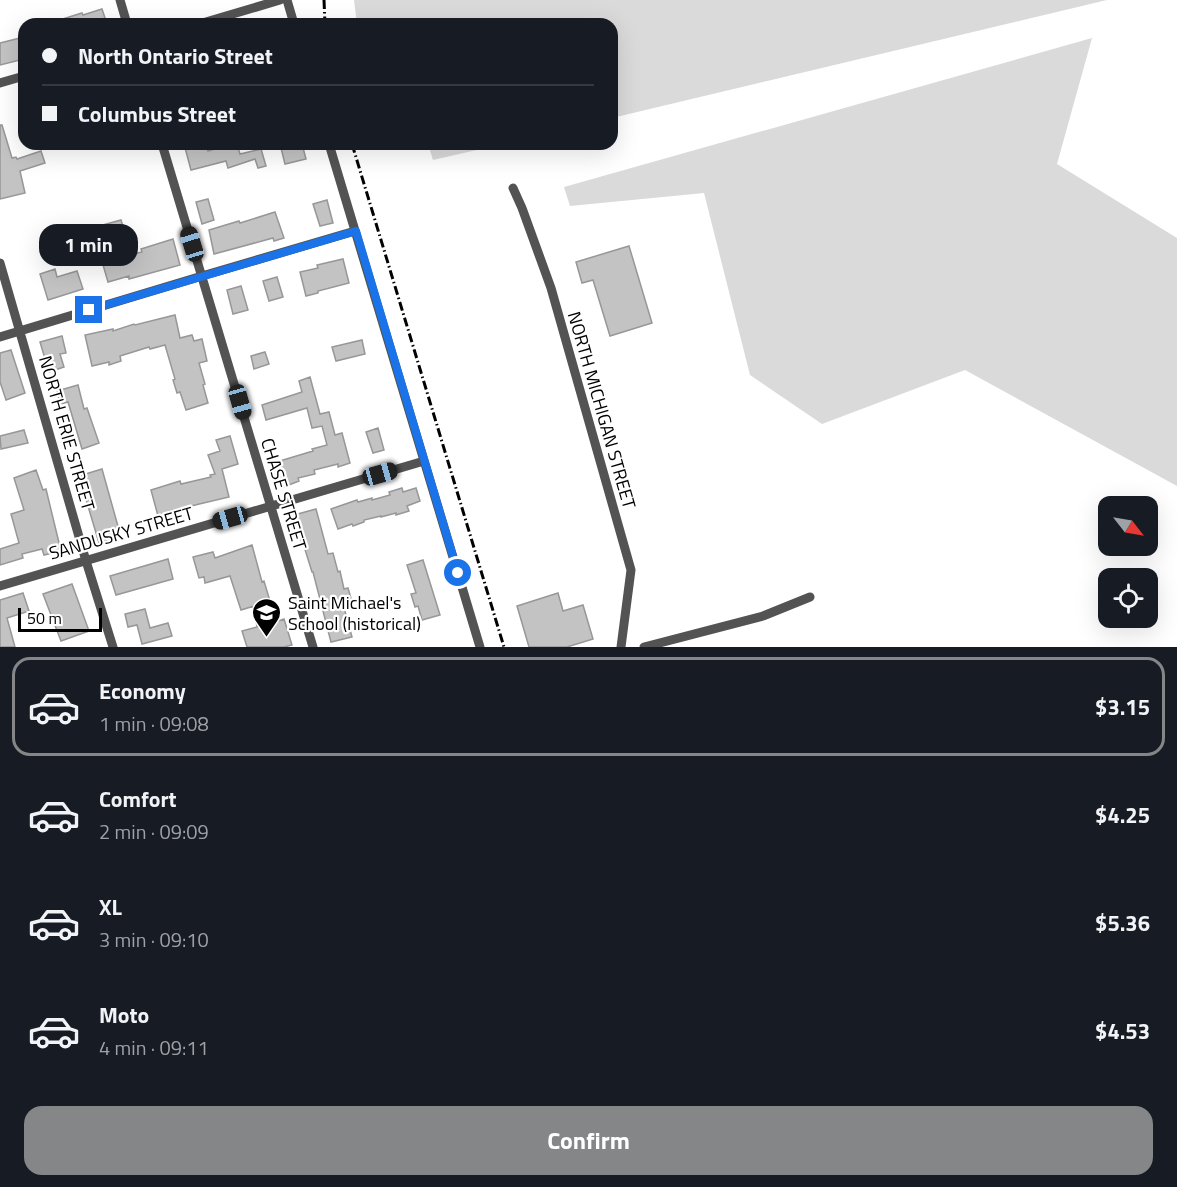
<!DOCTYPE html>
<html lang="en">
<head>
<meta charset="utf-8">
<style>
  :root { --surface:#171b24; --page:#20242c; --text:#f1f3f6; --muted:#9ea1a6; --line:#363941; --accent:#858687 }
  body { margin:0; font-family:"Titillium Web",sans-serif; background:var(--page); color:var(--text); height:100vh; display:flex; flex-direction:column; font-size:22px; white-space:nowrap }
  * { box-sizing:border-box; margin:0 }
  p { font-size:20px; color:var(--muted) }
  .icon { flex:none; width:33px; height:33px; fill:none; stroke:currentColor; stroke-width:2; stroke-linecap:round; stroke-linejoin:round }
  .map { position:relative; height:647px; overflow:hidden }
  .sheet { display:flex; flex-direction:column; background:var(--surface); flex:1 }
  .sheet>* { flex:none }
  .top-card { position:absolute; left:18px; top:18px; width:600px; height:132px; border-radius:18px; box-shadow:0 6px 24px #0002; display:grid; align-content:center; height:132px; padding:0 24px; background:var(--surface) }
  .needle { width:39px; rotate:121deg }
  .tools { position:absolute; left:1098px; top:496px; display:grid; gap:12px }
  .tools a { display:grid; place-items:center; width:60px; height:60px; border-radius:12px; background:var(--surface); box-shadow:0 6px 24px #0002; font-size:30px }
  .scale { position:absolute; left:18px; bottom:15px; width:84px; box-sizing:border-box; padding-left:6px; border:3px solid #000; border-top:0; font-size:16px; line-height:21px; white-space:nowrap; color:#000; -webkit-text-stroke:4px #fff; paint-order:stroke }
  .end { position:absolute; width:27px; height:27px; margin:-14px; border:8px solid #1a73e8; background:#fff; box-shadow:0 0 0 3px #fff }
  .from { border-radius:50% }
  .bubble { position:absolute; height:42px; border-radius:18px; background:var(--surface); box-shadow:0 6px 24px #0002; font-size:20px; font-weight:700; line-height:42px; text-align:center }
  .car { position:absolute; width:18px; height:36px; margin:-18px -9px; border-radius:8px; box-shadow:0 0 4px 2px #0007; background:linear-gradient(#222 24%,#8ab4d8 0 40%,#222 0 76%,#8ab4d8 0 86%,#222 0) }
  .top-card b { display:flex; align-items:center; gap:21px; height:57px; font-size:22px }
  .top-card b+b { border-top:2px solid var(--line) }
  .top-card i { width:15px; height:15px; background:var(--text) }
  ul { padding:10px 0 0; list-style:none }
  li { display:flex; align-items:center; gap:18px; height:99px; margin:0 12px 9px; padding:0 12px; border:3px solid transparent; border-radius:18px }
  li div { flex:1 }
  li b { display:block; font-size:22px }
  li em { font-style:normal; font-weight:700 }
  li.selected { border-color:var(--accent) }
  li>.icon { width:54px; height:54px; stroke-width:1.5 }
  .button { display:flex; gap:12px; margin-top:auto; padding:12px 24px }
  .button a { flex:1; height:69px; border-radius:18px; background:var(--accent); color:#fff; font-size:24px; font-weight:700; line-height:69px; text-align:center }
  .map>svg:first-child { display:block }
</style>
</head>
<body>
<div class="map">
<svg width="1177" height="647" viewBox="0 0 1177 647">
  <rect width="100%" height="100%" fill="#fff"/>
  <path fill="#dadada" d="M354,0H1107L612,118V24H357Z
    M1092,38L1057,164L1177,238V486L965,370L822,424L750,375L704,193L570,206L564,187Z
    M428,144H503L433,160Z"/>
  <path fill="#c3c3c3" stroke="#979797" stroke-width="1.5" d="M102,9L107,24H53V22L82,13L83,15Z
    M24,37V59L0,65V43Z
    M0,125H2L12,158L16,157L17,159L41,151L45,163L20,171L25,193L0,199Z
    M184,144H206L208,151L231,144H237L240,154L261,149L266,166L258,168L255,159L228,168L226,161L191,170Z
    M280,144H302L306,159L285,164Z
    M208,199L214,220L202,224L196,202Z
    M327,200L333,223L320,226L313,204Z
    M275,212L284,238L274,241L273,238L214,254L209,230L239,221L240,223Z
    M121,220L125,233L92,243L88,229Z
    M173,239L180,265L129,279V276L108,282L101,258L115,253L117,258L142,252L141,249Z
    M629,246L652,323L610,336L593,280L582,283L576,262Z
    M343,259L349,283L318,291V293L306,296L300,272L318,268L317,265Z
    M55,269L57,277L77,271L83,289L48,300L40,274Z
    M277,277L283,297L269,301L263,281Z
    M241,286L248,310L233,314L227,290Z
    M175,315L180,338L192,335L194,341L202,339L207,361L199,363L205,384L203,385L208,403L186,410L180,392L177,393L173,380L175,379L165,345L150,349L149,347L120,356L121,361L109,365V362L92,366L85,335L113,329V331L134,324L135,325Z
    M62,336L66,353L60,354L64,367L49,372L40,342Z
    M362,340L365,354L336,361L332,347Z
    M11,350L25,393L6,400L0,382V353Z
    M265,352L269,364L254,369L251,356Z
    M310,377L320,414L329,412L335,435L342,433L350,463L338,467V464L314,470L315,474L298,478L299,481L281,488L273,463L313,451L312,449L327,445L322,426L312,428L307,408L266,420L262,405L302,392L299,381Z
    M78,385L84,409L87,408L99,443L82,449L68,402L60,404L57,391Z
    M378,428L384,450L373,453L366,432Z
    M24,430L28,443L1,449L0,436Z
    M230,436L238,464L222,469L229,497L170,511L171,512L158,516L151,490L180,481L181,484L211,477L210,475L215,474L208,455L220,451L216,440Z
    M102,469L121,537L99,543L79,476Z
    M36,470L43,490L46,489L61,551L44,555L42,549L22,554L23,558L0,565V549L19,543L11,514L24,510L14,478Z
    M402,488L403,492L416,488L420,501L407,506L409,511L396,515V513L381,517V516L364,520V522L353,526L352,524L338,529L331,509L357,500L358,502L372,498V500L390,495L389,492Z
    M316,509L328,554L333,553L338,572L340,571L344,589L348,588L352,602L343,604L352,637L331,642L313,572H312L303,543H302L294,515Z
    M252,545L262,582L264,581L270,601L267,602L273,623L284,619L292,645L284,647H247L242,631L257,627L254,606L241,610L230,576L205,583L204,577L199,578L193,557L213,552L215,558Z
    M168,559L173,579L116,595L110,576Z
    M423,560L440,615L422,620L418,606L415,607L411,594L416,593L407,565Z
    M72,584L89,631L61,641L43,594Z
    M23,593L29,611L7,618L15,647H0V600Z
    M558,593L563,611L583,605L593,639L567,647H529L517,606Z
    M145,609L150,628L168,623L172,636L142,644L137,625L128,627L125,614Z"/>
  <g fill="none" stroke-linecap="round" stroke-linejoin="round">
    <path stroke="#535353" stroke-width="9" d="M120,0L127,24
      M287,0L294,24
      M199,24L280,0
      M0,83L24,76
      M162,144L313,647
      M329,144L480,647
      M513,188L522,208L551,288L631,570L621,647
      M0,263L86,561L113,647
      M0,337L202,276L355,231
      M0,586L424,461
      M644,647L763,616L810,597"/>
    <path stroke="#000" stroke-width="3" stroke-dasharray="9 3 1.5 3" stroke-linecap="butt" d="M324,0L325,24
      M352,144L504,647"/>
  </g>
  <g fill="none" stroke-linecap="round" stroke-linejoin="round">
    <path stroke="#1a73e8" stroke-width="8" d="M89,310L356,231L458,573"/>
  </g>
  <defs>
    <symbol id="school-pin" viewBox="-11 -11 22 30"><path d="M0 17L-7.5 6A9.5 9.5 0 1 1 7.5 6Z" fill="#000" stroke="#fff"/><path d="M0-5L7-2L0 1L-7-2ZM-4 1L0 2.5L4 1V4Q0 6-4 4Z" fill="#fff"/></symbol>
  </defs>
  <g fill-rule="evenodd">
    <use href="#school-pin" x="250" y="596" width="33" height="45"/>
  </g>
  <g text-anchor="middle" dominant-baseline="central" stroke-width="4.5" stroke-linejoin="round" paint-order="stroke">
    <g font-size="18" fill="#000" stroke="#fff">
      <text transform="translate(602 410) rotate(74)">NORTH MICHIGAN STREET</text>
      <text transform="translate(67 433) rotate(74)">NORTH ERIE STREET</text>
      <text transform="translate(284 494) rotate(73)">CHASE STREET</text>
      <text transform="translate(121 533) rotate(-16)">SANDUSKY STREET</text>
    </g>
    <g font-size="18" fill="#000" stroke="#fff" text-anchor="start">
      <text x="288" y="602">Saint Michael's<tspan x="288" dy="21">School (historical)</tspan></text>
    </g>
  </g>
</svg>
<div class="tools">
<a><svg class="needle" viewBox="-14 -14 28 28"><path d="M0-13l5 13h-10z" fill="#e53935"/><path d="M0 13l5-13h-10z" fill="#9ea1a6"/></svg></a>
<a><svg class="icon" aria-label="locate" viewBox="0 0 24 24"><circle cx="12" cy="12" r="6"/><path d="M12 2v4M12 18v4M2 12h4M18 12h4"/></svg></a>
</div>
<div class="scale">50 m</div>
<i class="end from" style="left:458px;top:573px"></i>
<i class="end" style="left:89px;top:310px"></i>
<div class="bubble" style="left:39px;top:224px;width:99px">1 min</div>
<i class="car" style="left:192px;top:244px;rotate:343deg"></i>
<i class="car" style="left:240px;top:402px;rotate:164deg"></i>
<i class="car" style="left:380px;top:474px;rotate:74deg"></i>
<i class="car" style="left:230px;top:518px;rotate:254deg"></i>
<div class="top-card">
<b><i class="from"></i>North Ontario Street</b>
<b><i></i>Columbus Street</b>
</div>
</div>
<section class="sheet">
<ul>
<li class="selected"><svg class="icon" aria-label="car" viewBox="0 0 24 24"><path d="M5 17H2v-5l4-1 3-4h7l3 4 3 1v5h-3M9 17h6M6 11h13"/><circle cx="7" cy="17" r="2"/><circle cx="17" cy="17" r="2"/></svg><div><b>Economy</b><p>1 min · 09:08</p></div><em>$3.15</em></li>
<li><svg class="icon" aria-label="car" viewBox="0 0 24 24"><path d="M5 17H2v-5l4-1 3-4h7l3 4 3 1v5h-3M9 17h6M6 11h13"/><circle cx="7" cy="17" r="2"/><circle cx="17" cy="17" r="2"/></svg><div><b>Comfort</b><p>2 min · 09:09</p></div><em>$4.25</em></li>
<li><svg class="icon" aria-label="car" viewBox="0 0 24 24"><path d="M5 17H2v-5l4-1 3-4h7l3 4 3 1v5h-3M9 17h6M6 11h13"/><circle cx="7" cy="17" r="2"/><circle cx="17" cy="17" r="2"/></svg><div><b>XL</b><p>3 min · 09:10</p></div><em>$5.36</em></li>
<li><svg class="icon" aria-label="car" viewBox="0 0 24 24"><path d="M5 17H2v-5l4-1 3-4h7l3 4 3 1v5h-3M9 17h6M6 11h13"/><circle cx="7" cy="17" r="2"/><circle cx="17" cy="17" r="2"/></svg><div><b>Moto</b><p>4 min · 09:11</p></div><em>$4.53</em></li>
</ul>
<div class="button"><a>Confirm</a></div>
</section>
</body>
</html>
